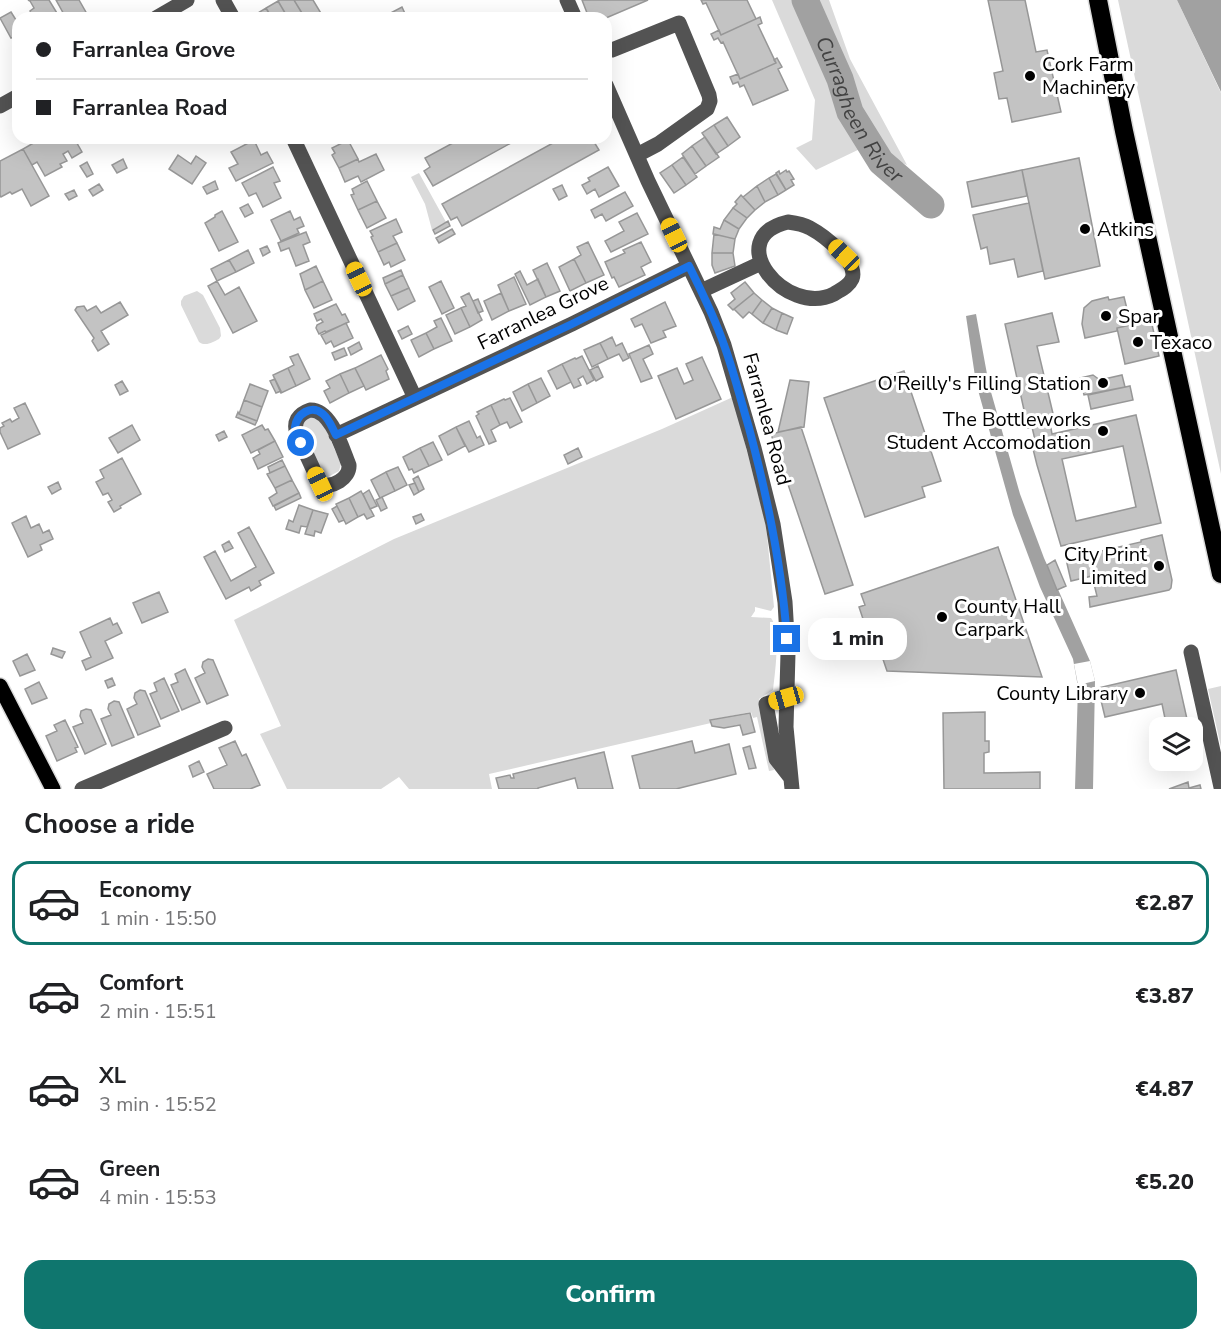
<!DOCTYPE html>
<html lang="en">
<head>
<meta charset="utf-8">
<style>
  :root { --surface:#fff; --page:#f6f6f6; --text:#202124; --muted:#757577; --line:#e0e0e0; --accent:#0f766e }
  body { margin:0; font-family:"Nunito Sans",sans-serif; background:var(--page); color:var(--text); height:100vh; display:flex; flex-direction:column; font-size:22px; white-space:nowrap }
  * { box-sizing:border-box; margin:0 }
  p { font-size:20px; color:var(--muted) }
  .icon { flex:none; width:33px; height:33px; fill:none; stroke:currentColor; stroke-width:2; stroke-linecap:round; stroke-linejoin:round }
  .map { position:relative; height:789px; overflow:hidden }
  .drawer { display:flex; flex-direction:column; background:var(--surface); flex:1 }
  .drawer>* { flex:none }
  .guide { position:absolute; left:12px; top:12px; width:600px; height:132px; border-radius:18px; box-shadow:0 6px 24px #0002; display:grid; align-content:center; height:132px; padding:0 24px; background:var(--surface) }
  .buttons { position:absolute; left:1149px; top:717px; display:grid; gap:12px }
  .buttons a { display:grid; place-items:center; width:54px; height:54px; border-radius:12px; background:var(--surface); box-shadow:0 6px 24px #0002; font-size:30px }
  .end { position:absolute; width:27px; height:27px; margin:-14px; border:8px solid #1a73e8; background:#fff; box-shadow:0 0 0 3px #fff }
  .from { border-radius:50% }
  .bubble { position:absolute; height:42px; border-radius:18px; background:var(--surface); box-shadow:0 6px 24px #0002; font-size:20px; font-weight:800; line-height:42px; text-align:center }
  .car { position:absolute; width:18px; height:36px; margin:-18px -9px; border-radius:8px; box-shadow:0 0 4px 2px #0007; background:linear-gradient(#f5c518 24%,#345 0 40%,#f5c518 0 76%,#345 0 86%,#f5c518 0) }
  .guide b { display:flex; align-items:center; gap:21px; height:57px; font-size:22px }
  .guide b+b { border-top:2px solid var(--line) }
  .guide i { width:15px; height:15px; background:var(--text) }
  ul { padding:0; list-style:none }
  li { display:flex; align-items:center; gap:18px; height:84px; margin:0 12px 9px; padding:0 12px; border:3px solid transparent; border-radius:18px }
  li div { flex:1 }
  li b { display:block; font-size:22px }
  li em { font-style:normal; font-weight:800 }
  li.active { border-color:var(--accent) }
  li>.icon { width:54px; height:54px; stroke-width:1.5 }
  h2 { padding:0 24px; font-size:27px; line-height:72px }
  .button { display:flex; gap:12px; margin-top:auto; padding:12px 24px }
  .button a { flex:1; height:69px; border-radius:18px; background:var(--accent); color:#fff; font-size:24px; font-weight:800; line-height:69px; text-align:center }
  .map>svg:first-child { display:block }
</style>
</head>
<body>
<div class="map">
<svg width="1221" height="789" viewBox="0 0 1221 789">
  <rect width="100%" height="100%" fill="#fff"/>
  <path fill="#dadada" d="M772,0H829L850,59L907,165L864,147L816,170L796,148L812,140L815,100Z
    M1118,0H1177L1221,93V474Z
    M419,173L446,222L432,230L425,204L411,177Z
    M197,291L203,295L220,328L221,336L219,339C213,342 206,347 199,342L181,305V301L184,296Z
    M733,397L766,525L774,607L771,611L755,607V611L751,617L771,618C781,631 775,672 773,690L759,699L774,770L769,771L757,717L753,718L751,712L710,720L711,723L489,774L492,789H409L399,777L381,789H287L260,734L281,726L234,620L394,539L662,429Z
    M312,415L324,425L341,464L339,471L328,477H324L301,431L303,421Z
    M1221,686V747L1208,689Z"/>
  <path fill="#a1a1a1" d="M1177,0H1221V92Z
    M976,314L989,385L1020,494L1044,558L1090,661L1095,681L1093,789H1075L1078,687L1073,659L1040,587L1013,515L976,383L966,316Z"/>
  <path fill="#fff" d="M1090,661L1095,681L1078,685L1074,664Z"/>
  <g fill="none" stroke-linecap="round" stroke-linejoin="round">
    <path stroke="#a1a1a1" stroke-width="27" id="s1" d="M805,0L840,79L850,112L881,162L931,205"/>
  </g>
  <path fill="#c3c3c3" stroke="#979797" stroke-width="1.5" fill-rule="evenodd" d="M28,0H49L60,18H29L32,15L30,11L34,8L30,1Z
    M56,0H79L87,14L80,18L77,14L71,18H66Z
    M280,0H294L303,15L298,18H288L278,1Z
    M294,0H313L322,15L316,18H305Z
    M582,0H648L606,18H589Z
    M701,0H747L756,19L721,35L706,3L703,4Z
    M988,0H1025L1036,52L1047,50L1061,112L1012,122L1007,98L999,99L994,73L1003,71Z
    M278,1L288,18H272L266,8Z
    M402,7L407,18H383V17Z
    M266,8L271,18H254L253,16Z
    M11,12L16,20L18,19V45L14,37L11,38L0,18Z
    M760,17L762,23L758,25L776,63L740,79L723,42L721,43L718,38L714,40L711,34L719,30L721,35Z
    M777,58L782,67L778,69L788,90L753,105L744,85L740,87L738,82L733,84L730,77L738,74L740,79L776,63L774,60Z
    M727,117L740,137L728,146L714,125Z
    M714,125L728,146L716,154L702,133Z
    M705,137L719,157L706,166L692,146Z
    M42,138H50L52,141L58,138H74L82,152L72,158L68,151L63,154L67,161L60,164L62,167L45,176L37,162L32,165L23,149Z
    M462,138H520L433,186L424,171L430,167L425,158Z
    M562,138H601L594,142L599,150L462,226L457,217L451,220L442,204Z
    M254,140L261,155L267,152L273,163L236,181L229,168L238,164L231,152Z
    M348,140L358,159L339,168L332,155L335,153L332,148Z
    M692,146L706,166L695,174L682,154Z
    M23,149L49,196L31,206L22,189L12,194L10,192L1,197L0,195V161Z
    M376,154L384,170L361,182L358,176L345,182L339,168L358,159L359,162Z
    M178,155L191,164L196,156L206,163L192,184L169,169Z
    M683,157L697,177L686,185L672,165Z
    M1079,158L1100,266L1045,279L1022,170Z
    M123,159L127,168L117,173L112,165Z
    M87,162L93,174L87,177L80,166Z
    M672,165L686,185L674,193L660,173Z
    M273,167L280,181L274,183L281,198L263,207L256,193L249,196L242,183Z
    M608,167L619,186L599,197L595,189L587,194L582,185L590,181L588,178Z
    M786,170L787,172L789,171L794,179L791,180L794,185L786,190L776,173L779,171L780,174Z
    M1022,170L1027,196L972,207L967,182Z
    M776,174L786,190L778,195L769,178Z
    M769,178L778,195L765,202L757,186Z
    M215,181L218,189L207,194L203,187Z
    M367,181L377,201L358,210L351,195L354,194L352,189Z
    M99,184L103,190L93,196L89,190Z
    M562,185L567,196L559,200L553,189Z
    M757,186L765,202L755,210L743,197Z
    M74,190L77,196L69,200L65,194Z
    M625,192L633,206L606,221L602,214L595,218L591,210Z
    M741,195L755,210L747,218L733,208L737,204L735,202Z
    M377,201L386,218L367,228L358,210Z
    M1029,203L1043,271L1018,277L1014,259L990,264L987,247L981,249L973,215Z
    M248,204L253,213L245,217L240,208Z
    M733,208L747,218L739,229L724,220Z
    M222,211L238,242L219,251L205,223L215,217V215Z
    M290,211L294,220L300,217L304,226L297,229L299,233L281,241L271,220Z
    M637,213L648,234L611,252L605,241L624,231L619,222Z
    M396,219L402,232L393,236L397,243L378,252L371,237L373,236L370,231Z
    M724,220L739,229L735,239L713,234L714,227L720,229Z
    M448,221L450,226L435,234L433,230Z
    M452,229L455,234L439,243L436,238Z
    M306,232L310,242L303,245L309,261L296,266L289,248L281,251L278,243Z
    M714,234L735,239L733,253H712Z
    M588,242L604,275L586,283L574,259L581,255L577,247Z
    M641,242L651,262L641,267L645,275L619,287L614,277L612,278L605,262L625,253L623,250Z
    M397,243L405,260L391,267L389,262L384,265L378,252Z
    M267,246L270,252L263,256L260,249Z
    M248,250L254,263L236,272L229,260Z
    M712,253H733L735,266L715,273L712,265Z
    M574,259L586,283L570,291L559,267Z
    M229,260L236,272L217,281L211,269Z
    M547,263L560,291L546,297L533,270Z
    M316,266L323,281L305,290L300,274Z
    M401,270L403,275L385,284L383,278Z
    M520,271L527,285L538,279L546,297L530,305L515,274Z
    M403,275L409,288L391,296L385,284Z
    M514,277L526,304L509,311L498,285Z
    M217,281L225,295L239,287L257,321L233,333L208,286Z
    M323,281L332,300L314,308L305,290Z
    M441,281L454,308L442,314L429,287Z
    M745,282L754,293L733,310L728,305L735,299L731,293Z
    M409,288L415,301L398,310L391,296Z
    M469,293L482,320L470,327L461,308L466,306L461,297Z
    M501,293L509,311L492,320L484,301Z
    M754,293L762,300L752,314L749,312L743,318L734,309Z
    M1108,297L1109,300L1124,297L1131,325L1117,328V331L1085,338L1082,324L1084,308L1092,301Z
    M478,299L483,311L478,313L473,301Z
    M762,300L772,308L763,323L752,314Z
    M120,302L128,315L101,331L109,344L98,351L92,341L94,338L75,310L77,307L84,306L87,311L96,306L101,313Z
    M665,302L676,326L663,331L666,337L651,343L642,324L635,327L631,319Z
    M336,304L342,315L345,314L349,322L326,332L325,331L319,334L316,328L317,325L323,322L321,319L317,321L314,314Z
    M461,308L470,327L455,334L446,315Z
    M772,308L782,313L776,330L763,323Z
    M782,313L793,318L787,334L776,330Z
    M1052,313L1059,342L1037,346L1055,422L1050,423L1052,434L1136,415L1161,523L1061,546L1037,465L1031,441L1035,440L1032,427L1028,428L1005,324ZM1123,446L1136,507L1076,521L1062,459Z
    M441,318L452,341L434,349L426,333L437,327L434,321Z
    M1151,320L1159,356L1125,364L1117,328Z
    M346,323L353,338L334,347L331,341L326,344L321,335Z
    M408,326L412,334L402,339L398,331Z
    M426,333L434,349L419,357L411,340Z
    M612,337L616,346L622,343L629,358L623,361L619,354L608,359L600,343Z
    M359,342L362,349L351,355L348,348Z
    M600,343L608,359L592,367L584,350Z
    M649,345L653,354L643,359L652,378L641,382L629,354Z
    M344,348L347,355L335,360L332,353Z
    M298,354L310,379L296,386L288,368L294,365L290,357Z
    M381,355L388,369L386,371L389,379L366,390L355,368Z
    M582,356L594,380L587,384L583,376L578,379L581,385L574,388L562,364L575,358L576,359Z
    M702,357L721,399L676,419L658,376L677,368L684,384L693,380L686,364Z
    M562,364L571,382L557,389L548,371Z
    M598,366L603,377L596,381L590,370Z
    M288,368L296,386L281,393L273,375Z
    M355,368L364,386L349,393L340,374Z
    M904,371L941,481L922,487L925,497L865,517L824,398Z
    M340,374L349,393L330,403L324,391L330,388L326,381Z
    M1093,375L1100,380L1122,375L1125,387L1084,395L1080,378Z
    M541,378L550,396L537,403L528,384Z
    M275,379L281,391L276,393L270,381Z
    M790,380L809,382L804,427L778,432Z
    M122,381L128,391L120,395L115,385Z
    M250,384L268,391L262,407L244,400Z
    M528,384L537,403L522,411L513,392Z
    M1130,386L1133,400L1091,409L1088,395Z
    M510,398L522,422L510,428L507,422L500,425L491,405L504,399L505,400Z
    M244,400L262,407L257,421L239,414Z
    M25,403L40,434L8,449L0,432V428L4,426L2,423L10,419L12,422L19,418L14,408Z
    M491,405L500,425L491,430L496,441L489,444L476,416L479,414L477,412Z
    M238,412L239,414L257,421L255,425L236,417Z
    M469,421L477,438L480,436L484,445L469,452L456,427Z
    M132,425L140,440L118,453L109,438Z
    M262,425L265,430L268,429L275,441L251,453L242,435Z
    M456,427L465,446L448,455L439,436Z
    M801,427L853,585L825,594L771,434Z
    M224,431L227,437L219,441L216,435Z
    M275,441L283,457L258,469L253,458L260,454L258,450Z
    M433,442L442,460L429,466L420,448Z
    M420,448L429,466L414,473L412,469L409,470L403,457Z
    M578,448L582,457L568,464L564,455Z
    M122,458L141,494L120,506L121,508L114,512L108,502L112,500L108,493L103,495L96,482L104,478L100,470Z
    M282,460L285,466L270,473L268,467Z
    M285,466L292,480L275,488L267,474Z
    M398,467L407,485L395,491L386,472Z
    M386,472L395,491L380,498L371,480Z
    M418,476L424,489L419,492L413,479Z
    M292,480L299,493L273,506L269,498L277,493L275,488Z
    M58,482L61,489L52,494L48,487Z
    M415,483L419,492L414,495L409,485Z
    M369,490L377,506L370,509L363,494Z
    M361,491L374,516L367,519L364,514L358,517L349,498Z
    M299,493L301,498L276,510L274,506Z
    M382,497L387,508L381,511L376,500Z
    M349,498L358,517L346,524L336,504Z
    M299,505L313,510L307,527L301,526L299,533L286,529L289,520L293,522Z
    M337,506L344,520L339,522L332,509Z
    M313,510L328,514L321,533L315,531L314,536L305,534Z
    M421,514L424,520L416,524L413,517Z
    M26,516L31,528L39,524L43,533L49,530L53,539L40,545L42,550L28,557L12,523Z
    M249,527L274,573L259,581L261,585L251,591L249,587L226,599L204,557L215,551L231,581L256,567L238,533Z
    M1162,535L1172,580L1171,588L1169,590L1090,607L1089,597L1097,596L1092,576L1071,581L1066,559L1141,542V540Z
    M229,541L233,548L225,552L222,545Z
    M998,547L1042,677L887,671L872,627L866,628L859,607L865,605L861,594Z
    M1055,560L1066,586L1057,590L1047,565Z
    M159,592L168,612L142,623L133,603Z
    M110,618L113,625L117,623L122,633L105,641L113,658L86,670L82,661L91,657L80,632Z
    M53,648L65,652L62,658L51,654Z
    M27,654L35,670L20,676L13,661Z
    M208,659L213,660L228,695L207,704L195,678L205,673L202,667L203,662Z
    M185,669L200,702L182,710L171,685L178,682L175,674Z
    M1176,670L1189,728H1167L1162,704L1105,717L1098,688Z
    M112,678L115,685L108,688L105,681Z
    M164,678L179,711L161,719L150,694L157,691L154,683Z
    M39,682L47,698L32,704L25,689Z
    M140,690L145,691L160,726L138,735L127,709L137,704L134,698L135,693Z
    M114,701L119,702L134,737L112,746L101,719L111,715L108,709L109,704Z
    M86,709L91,710L106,744L85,754L73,727L83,723L80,716L81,711Z
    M985,712V741H989V752L984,753V773L1040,772V789H944L943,713Z
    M750,713L755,732L743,735L740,725L724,728L712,726L710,720Z
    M65,720L78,747L75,748L77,752L57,761L46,736L57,731L54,725Z
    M235,741L242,756L246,754L260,785L250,789H214L207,774L227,765L219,748Z
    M692,741L695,753L729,744L736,774L676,789H640L632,756Z
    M1192,745L1196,762L1176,766L1175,760H1192Z
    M750,746L756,768L749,769L743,748Z
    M604,752L613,789H578L575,778L538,788V789H499L496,778L510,775L511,778H514L513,774Z
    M199,761L204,772L193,777L189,766Z
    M1188,782L1189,788L1200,785L1201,789H1169Z"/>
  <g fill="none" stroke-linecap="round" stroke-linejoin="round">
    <defs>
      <path id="major" d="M0,686L53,789"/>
      <path id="highway" d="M1098,0L1124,131L1221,574"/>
    </defs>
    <use href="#major" stroke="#dbdbdb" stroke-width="18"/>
    <use href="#highway" stroke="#dbdbdb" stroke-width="21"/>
    <path stroke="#535353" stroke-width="15" d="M223,0L233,18
      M567,0L575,18
      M156,18L187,0
      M612,50L679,23L709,95L710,101L707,109L658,144L637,155
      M606,85L648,181L711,312L724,345L754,448L773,524L785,602L788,653L786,727L792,789
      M0,106L18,96
      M293,138L415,398L572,324L689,266
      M788,222C796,223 803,224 810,228C823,235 859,262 852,279C849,286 840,290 834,294C786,318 720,238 788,222Z
      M701,291L761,263
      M310,410C331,409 342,448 349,465C350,478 332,489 320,484L297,434C293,422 298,414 310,410Z
      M336,435L415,398
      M1191,652L1221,787
      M786,698L766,704L776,759L790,777
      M82,789L225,728"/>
    <use href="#major" stroke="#000" stroke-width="15"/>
    <use href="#highway" stroke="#000" stroke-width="18"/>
  </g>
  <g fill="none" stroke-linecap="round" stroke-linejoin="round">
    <path stroke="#1a73e8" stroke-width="8" d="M301,443L295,427C297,414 311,404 323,414C330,420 332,428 336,435L572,324L689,266C702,292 715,318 724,345C734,372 741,401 749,428C768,499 782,566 787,639"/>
  </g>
  <g fill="#000" stroke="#fff" stroke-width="2">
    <circle cx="1030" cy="76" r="6"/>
    <circle cx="1085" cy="229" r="6"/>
    <circle cx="1106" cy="316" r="6"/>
    <circle cx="1138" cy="342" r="6"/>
    <circle cx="1103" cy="383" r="6"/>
    <circle cx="1103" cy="431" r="6"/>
    <circle cx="1159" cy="566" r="6"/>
    <circle cx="942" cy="617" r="6"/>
    <circle cx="1140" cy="693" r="6"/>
  </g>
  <g text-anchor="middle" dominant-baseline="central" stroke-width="6" stroke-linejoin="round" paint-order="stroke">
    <g font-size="20" fill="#000" stroke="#fff" text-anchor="start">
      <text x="1042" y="64">Cork Farm<tspan x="1042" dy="23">Machinery</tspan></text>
      <text x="1097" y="229">Atkins</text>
      <text x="1118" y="316">Spar</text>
      <text x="1150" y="342">Texaco</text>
      <text x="1091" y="383" text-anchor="end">O'Reilly's Filling Station</text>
      <text x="1091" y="419" text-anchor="end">The Bottleworks<tspan x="1091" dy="23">Student Accomodation</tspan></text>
      <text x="1147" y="554" text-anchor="end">City Print<tspan x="1147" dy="23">Limited</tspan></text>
      <text x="954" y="606">County Hall<tspan x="954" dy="23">Carpark</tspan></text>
      <text x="1128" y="693" text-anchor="end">County Library</text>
    </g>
    <g font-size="20" fill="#000" stroke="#fff">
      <text transform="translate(543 313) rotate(-26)">Farranlea Grove</text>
      <text transform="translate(767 419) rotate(75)">Farranlea Road</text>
    </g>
    <g font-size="21" font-style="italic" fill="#424242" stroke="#fff">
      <text stroke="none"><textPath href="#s1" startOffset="123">Curragheen River</textPath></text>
    </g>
  </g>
</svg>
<div class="buttons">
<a><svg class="icon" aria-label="layers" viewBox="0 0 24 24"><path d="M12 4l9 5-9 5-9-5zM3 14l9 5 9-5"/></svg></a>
</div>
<i class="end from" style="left:301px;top:443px"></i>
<i class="end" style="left:787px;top:639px"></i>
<div class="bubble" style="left:808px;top:618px;width:99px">1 min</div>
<i class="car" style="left:674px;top:235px;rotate:334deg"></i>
<i class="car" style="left:844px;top:255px;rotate:314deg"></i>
<i class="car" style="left:359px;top:279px;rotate:335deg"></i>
<i class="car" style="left:320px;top:484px;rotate:335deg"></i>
<i class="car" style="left:786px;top:698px;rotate:254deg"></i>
<div class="guide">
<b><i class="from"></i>Farranlea Grove</b>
<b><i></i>Farranlea Road</b>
</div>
</div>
<section class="drawer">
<h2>Choose a ride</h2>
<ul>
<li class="active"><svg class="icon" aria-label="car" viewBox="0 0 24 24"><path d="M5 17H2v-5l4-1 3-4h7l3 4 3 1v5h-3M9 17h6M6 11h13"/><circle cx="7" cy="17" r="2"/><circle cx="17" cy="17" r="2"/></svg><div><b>Economy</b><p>1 min · 15:50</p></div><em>€2.87</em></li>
<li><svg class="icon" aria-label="car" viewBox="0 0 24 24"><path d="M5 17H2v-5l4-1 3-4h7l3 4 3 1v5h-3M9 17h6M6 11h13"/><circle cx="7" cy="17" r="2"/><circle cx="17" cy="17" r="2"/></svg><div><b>Comfort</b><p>2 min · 15:51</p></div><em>€3.87</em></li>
<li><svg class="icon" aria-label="car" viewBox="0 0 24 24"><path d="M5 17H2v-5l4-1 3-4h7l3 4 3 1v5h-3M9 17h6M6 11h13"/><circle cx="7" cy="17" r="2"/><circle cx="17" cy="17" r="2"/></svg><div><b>XL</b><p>3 min · 15:52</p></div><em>€4.87</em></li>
<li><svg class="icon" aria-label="car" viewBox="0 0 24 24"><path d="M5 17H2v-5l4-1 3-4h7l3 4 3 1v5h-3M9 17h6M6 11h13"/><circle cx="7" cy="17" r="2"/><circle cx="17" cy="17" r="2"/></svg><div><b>Green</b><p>4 min · 15:53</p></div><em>€5.20</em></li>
</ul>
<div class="button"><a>Confirm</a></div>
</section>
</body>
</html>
